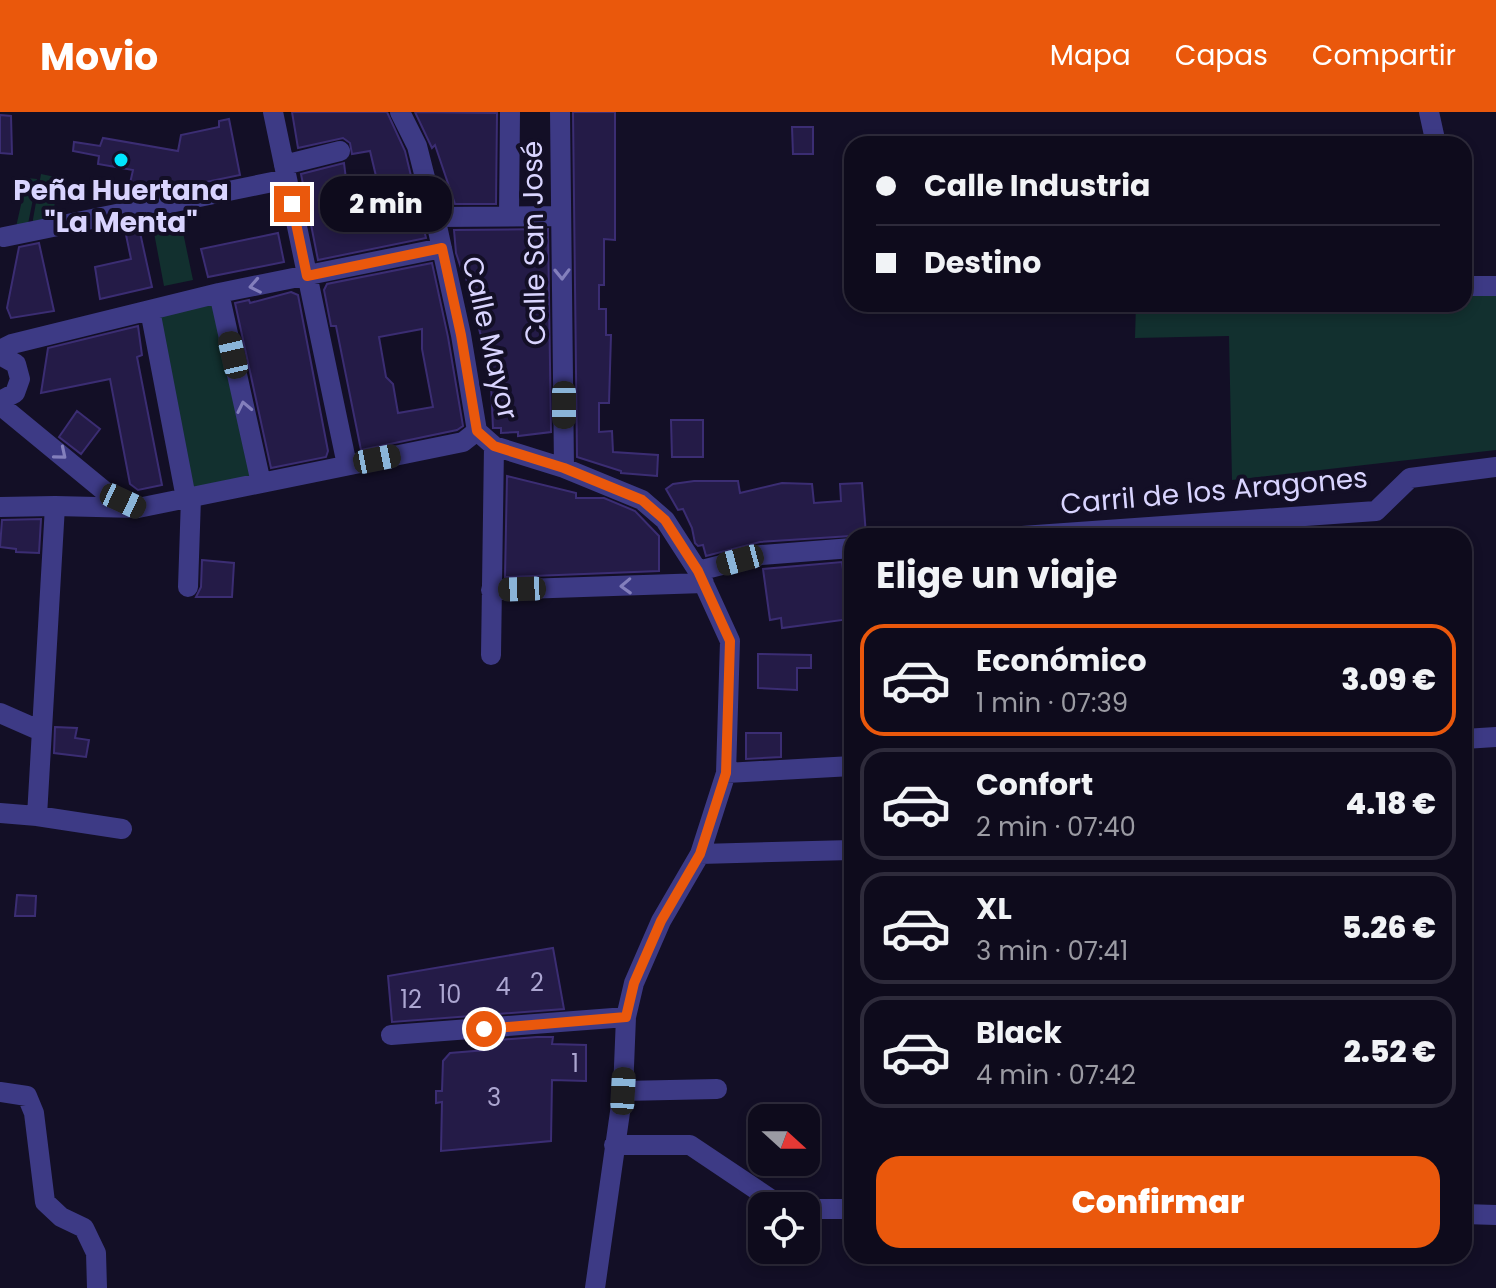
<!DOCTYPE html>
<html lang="es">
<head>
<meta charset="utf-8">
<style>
  :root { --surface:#0e0b1c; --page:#171425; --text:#f1f3f6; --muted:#9b9ba3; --line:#2e2b3b; --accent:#ea580c }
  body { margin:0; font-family:Poppins,sans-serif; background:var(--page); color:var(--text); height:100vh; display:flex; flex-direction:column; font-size:30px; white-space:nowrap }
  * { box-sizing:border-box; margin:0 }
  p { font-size:26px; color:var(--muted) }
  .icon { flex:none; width:44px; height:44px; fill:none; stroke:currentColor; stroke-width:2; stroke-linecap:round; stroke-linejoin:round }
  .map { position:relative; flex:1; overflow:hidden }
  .panel { position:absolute; left:844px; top:416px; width:628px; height:736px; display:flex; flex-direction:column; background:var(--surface); border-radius:24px; box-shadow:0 4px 12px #0003,0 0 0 2px var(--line) }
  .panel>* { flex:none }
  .guide { position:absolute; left:844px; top:24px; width:628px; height:176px; border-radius:24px; box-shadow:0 4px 12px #0003,0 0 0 2px var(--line); display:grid; align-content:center; height:176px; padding:0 32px; background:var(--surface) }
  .needle { width:52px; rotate:111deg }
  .fabs { position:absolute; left:748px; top:992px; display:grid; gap:16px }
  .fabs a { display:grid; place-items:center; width:72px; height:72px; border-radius:16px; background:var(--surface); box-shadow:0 4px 12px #0003,0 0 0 2px var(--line); font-size:40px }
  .end { position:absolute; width:36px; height:36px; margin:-18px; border:10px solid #ea580c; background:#fff; box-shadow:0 0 0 4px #fff }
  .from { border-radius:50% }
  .bubble { position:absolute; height:56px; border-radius:24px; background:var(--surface); box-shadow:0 4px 12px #0003,0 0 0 2px var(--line); font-size:26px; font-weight:800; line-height:56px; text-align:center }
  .car { position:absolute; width:24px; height:48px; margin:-24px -12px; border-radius:10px; box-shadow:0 0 6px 2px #0007; background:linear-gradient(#222 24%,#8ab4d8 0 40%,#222 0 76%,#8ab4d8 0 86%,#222 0) }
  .guide b { display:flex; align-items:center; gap:28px; height:76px; font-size:30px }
  .guide b+b { border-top:2px solid var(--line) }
  .guide i { width:20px; height:20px; background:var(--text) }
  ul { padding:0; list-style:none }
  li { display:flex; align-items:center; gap:24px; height:112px; margin:0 16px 12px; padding:0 16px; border:4px solid var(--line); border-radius:24px }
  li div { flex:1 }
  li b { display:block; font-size:30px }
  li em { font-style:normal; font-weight:800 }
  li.active { border-color:var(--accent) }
  li>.icon { width:72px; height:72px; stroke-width:1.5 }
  h2 { padding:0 32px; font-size:36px; line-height:96px }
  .button { display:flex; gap:16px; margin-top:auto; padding:16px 32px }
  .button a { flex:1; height:92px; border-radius:24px; background:var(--accent); color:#fff; font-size:32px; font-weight:800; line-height:92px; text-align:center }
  header { display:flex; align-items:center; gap:48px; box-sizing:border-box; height:112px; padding:0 40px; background:var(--accent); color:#fff }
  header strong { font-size:38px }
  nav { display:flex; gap:44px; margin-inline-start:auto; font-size:28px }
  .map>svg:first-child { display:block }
</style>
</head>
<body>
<header>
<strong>Movio</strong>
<nav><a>Mapa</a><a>Capas</a><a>Compartir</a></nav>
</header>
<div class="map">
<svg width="1496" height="1176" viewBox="0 0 1496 1176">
  <rect width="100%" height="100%" fill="#130f26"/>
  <path fill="#12302f" d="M41,62L60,66L50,115L32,113Z
    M27,66L37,67L27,117L16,115Z
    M180,106L193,168L164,174L152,110Z
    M1496,181V338L1232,368L1229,224L1135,226L1136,192H1464V182Z
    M218,182L260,371L186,385L150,198Z"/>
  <path fill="#241b47" stroke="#3b2d73" stroke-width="2" fill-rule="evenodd" d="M292,0H387L405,39L426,126L318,148L301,62L344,51L347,75L334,79L341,116L386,106L370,39L352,42L350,31L343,26L298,36Z
    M415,0L497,1L496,92H455L435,33L432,36Z
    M573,0H615V128L604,127V173H599V197H606V223H611L609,291H599V320L612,319L613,340L658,343L657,364L621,361V359L577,345Z
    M0,3L11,4L12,42L0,41Z
    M229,7L240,63L143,83L144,79L129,76L133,58L98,52L99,44L73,39L74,30L100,34L103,26L178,39L181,23L219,15V9Z
    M792,15H813V42H793Z
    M139,116L152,175L100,187L95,155L131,147L125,118Z
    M548,117L551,320L518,324V320L501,321V316H493L491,273L486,244L464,158L462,159L456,141L454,118Z
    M278,121L284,150L208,165L201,137Z
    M39,131L54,199L11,206L7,196L19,135Z
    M432,151L448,225L463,314L457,318L361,338L336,214H331L324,178L327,172ZM422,217V237L433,295L398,301L393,272L386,265L379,225Z
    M291,180L298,183L328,339L326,345L271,356L235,191L249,188L250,191Z
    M138,214L142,243L137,245L162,373L138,378L130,372L110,267L41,281L48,236Z
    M77,299L100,317L81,342L59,325Z
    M671,308H703V345H672Z
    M507,364L576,381V386H604L635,399L659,424V459L505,465Z
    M694,369H738L740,381L782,371L812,372L814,391L841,389L840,372L862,371L866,423L760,430L706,444L703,433L698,434L695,431L692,416L683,397L678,398L666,377L673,372Z
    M41,407L39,441L16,440V437L0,435L2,408Z
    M202,448L234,451L232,485H196L201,475Z
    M842,450L850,507L782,516L781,506L770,508L763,457Z
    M758,542L811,543V556H797V578L758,576Z
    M55,615L77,616L75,626L89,628L86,645L54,641Z
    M746,621H781V645L746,647Z
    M17,783L36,784L35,804H15Z
    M553,836L564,897L392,910L388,864Z
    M537,925H553L552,932L586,933V969L552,968L551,1029L441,1039L442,990L436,991V979H442L443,949L450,941L486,938L485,929Z"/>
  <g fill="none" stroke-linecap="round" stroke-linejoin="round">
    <path stroke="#3d3a85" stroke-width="20" d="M273,0L347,353
      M400,0L417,34L435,105L461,223L477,319L494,334L564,356L642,388L665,408L698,459L730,529L726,661L700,742L661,809L634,871L626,905L623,979L595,1176
      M560,0L564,356
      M1429,0L1436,32
      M284,53L340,39
      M509,104L510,0
      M435,105L561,104
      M4,125L287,67
      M1464,171L1465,174H1496
      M219,181L261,371
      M150,198L186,386
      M0,238L12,232L219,181L442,136
      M0,243L16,252L20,267L15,281L0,289
      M0,293L108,382L130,392
      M0,395L55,394
      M1022,424L1376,399L1410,366L1496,355
      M698,459L761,443L852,436
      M188,475L191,386
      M491,478L704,471
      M491,543L494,334
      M0,601L41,619
      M1464,627L1496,625
      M726,661L852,654
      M0,701L37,704L122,717
      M37,704L55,394L138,396L463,330L477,319
      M700,742L852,738
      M391,923L626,905
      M623,979L717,977
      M0,980L27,984L34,1001L45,1090L61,1105L84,1116L96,1141L97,1176
      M614,1033H690L781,1094
      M806,1097H852
      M1464,1102L1496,1103"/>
  </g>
  <defs><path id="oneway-chevron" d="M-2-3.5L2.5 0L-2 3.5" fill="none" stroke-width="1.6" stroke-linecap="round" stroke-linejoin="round" transform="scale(2)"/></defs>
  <g stroke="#837fbc">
    <use href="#oneway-chevron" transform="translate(562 162) rotate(89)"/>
    <use href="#oneway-chevron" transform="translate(255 174) rotate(169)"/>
    <use href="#oneway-chevron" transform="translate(244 295) rotate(-102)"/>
    <use href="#oneway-chevron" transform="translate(61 342) rotate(40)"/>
    <use href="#oneway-chevron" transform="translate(626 474) rotate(178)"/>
  </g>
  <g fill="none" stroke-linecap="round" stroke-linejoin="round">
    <path stroke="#ea580c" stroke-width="10" d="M292,92L307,164L442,136L461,223L477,319L494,334L564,356L642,388L665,408L698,459L730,529L726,661L700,742L661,809L634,871L626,905L484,917"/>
  </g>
  <circle fill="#00e5ff" stroke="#130f26" stroke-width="3" cx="121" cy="48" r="8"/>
  <g text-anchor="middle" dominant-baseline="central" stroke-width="8" stroke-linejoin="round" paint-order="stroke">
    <g font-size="24" fill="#aca6d1">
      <text x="537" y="870">2</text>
      <text x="503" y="874">4</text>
      <text x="450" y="882">10</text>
      <text x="411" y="887">12</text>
      <text x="575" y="951">1</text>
      <text x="494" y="985">3</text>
    </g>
    <g font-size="28" font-weight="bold" fill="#d9d4ff" stroke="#130f26">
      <text x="121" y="78">Peña Huertana<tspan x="121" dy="32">"La Menta"</tspan></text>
    </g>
    <g font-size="28" fill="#d9d4ff" stroke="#130f26">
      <text transform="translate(534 131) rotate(-91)">Calle San José</text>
      <text transform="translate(490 226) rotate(77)">Calle Mayor</text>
      <text transform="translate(1214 379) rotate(-5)">Carril de los Aragones</text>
    </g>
  </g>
</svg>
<div class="fabs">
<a><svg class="needle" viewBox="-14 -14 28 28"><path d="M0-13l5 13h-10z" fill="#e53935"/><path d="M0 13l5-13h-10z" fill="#9b9ba3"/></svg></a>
<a><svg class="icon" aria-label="locate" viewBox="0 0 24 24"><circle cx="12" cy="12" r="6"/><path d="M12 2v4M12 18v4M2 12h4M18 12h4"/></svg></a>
</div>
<i class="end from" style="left:484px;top:917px"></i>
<i class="end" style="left:292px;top:92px"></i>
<div class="bubble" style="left:320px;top:64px;width:132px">2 min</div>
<i class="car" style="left:233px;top:243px;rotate:347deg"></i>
<i class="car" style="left:564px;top:293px;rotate:180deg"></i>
<i class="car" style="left:377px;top:347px;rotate:79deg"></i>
<i class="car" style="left:123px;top:389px;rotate:115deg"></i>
<i class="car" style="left:740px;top:448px;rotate:255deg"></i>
<i class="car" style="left:522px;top:477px;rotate:268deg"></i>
<i class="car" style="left:623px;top:979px;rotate:3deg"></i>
<div class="guide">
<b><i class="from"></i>Calle Industria</b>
<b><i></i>Destino</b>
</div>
<section class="panel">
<h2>Elige un viaje</h2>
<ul>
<li class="active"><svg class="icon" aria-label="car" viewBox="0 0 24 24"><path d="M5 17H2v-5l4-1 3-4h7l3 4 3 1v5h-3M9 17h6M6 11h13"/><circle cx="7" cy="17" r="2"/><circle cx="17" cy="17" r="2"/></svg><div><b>Económico</b><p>1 min · 07:39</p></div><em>3.09 €</em></li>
<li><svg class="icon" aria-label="car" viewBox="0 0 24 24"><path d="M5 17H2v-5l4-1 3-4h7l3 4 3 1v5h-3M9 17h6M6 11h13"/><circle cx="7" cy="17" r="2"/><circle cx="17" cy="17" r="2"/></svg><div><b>Confort</b><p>2 min · 07:40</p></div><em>4.18 €</em></li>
<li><svg class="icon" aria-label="car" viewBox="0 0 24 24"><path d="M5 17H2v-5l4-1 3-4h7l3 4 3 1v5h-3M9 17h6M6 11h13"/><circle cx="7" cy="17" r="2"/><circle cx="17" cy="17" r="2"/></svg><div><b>XL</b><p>3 min · 07:41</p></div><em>5.26 €</em></li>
<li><svg class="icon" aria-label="car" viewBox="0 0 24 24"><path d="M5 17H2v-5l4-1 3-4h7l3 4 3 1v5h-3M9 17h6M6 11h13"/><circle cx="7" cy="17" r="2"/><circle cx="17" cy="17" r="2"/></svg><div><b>Black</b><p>4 min · 07:42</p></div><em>2.52 €</em></li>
</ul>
<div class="button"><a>Confirmar</a></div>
</section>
</div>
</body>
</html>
